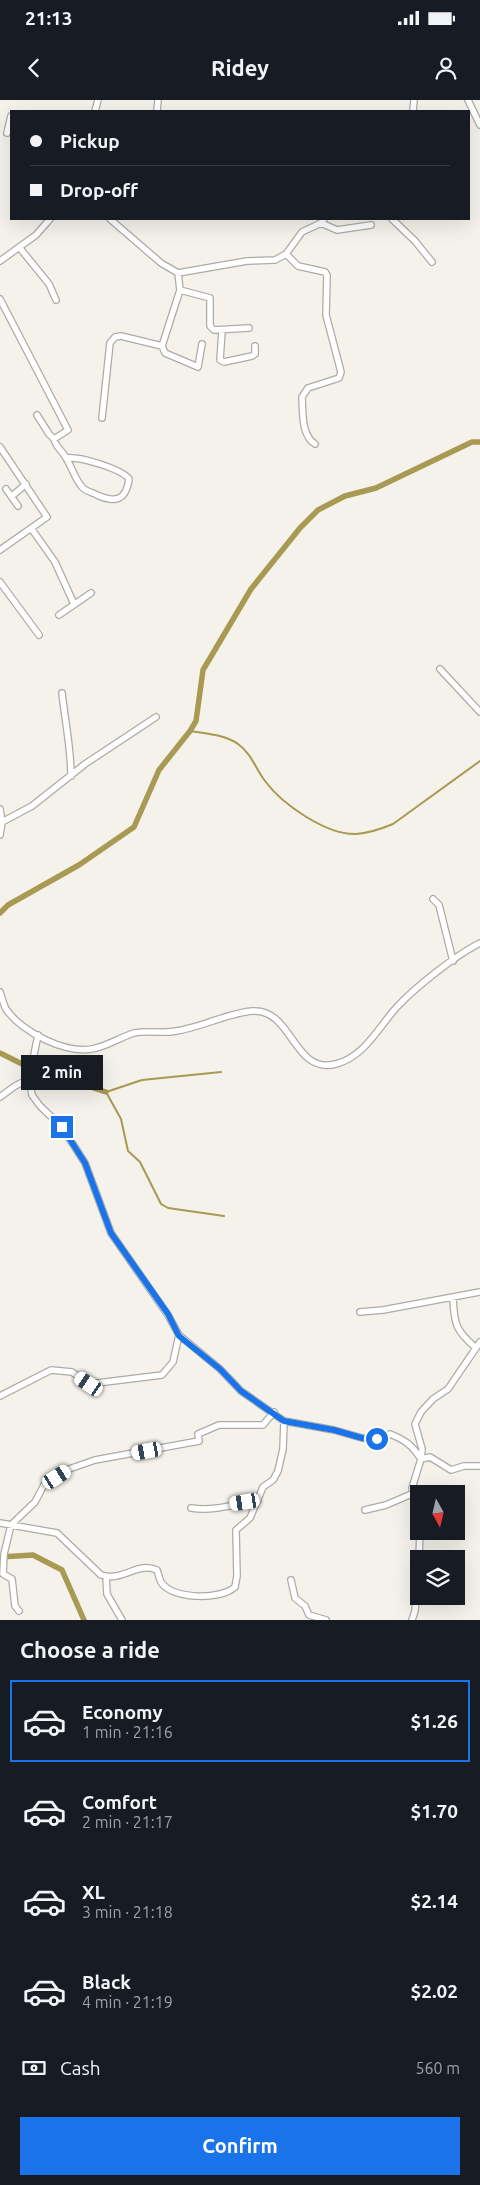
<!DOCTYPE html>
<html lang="en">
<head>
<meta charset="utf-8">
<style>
  :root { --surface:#171b24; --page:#20242c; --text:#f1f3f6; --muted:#9ea1a6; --line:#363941; --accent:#1a73e8 }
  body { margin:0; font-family:Ubuntu,sans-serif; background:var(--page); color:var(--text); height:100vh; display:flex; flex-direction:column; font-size:19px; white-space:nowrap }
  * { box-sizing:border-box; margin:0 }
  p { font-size:16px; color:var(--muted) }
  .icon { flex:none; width:28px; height:28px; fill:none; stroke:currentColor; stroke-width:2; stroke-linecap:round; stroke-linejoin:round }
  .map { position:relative; height:1520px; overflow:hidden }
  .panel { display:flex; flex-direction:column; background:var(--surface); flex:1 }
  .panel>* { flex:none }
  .guide { position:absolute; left:10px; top:10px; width:460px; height:110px; border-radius:0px; box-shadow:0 5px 20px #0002; display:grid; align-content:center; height:110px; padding:0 20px; background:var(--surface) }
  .needle { width:32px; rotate:172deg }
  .buttons { position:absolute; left:410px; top:1385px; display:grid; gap:10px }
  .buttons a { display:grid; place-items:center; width:55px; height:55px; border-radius:0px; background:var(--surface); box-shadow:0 5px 20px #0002; font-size:25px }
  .end { position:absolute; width:22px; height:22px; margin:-11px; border:6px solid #1a73e8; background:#fff; box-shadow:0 0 0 2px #fff }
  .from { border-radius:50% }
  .bubble { position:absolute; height:35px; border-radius:0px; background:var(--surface); box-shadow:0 5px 20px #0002; font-size:16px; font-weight:700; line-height:35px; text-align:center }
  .car { position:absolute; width:15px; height:30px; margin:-15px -8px; border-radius:6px; box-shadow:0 0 4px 1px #0007; background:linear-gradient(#fff 24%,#345 0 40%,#fff 0 76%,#345 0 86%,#fff 0) }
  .guide b { display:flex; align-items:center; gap:18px; height:48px; font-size:19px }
  .guide b+b { border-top:1px solid var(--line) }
  .guide i { width:12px; height:12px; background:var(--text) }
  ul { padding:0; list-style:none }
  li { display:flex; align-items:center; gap:15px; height:82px; margin:0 10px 8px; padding:0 10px; border:2px solid transparent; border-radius:0px }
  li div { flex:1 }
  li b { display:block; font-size:19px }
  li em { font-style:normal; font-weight:700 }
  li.selected { border-color:var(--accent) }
  li>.icon { width:45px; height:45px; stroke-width:1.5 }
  h2 { padding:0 20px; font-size:22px; line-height:60px }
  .pay { display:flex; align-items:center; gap:12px; height:55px; padding:0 20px; font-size:19px }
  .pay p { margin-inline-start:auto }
  .cta { display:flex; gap:10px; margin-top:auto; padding:10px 20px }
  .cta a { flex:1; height:58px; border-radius:0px; background:var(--accent); color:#fff; font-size:20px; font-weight:700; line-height:58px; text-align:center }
  .status { display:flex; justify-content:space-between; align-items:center; height:35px; padding:0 25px; background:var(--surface); direction:ltr }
  .status svg { height:14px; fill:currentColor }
  header { display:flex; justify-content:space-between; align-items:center; height:65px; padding:0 20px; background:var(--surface); font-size:22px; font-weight:700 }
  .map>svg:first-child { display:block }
</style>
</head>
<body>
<div class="status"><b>21:13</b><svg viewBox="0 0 49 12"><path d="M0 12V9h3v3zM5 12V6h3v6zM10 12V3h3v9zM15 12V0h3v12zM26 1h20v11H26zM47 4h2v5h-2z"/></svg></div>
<header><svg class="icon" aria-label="back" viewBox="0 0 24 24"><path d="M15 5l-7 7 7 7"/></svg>Ridey<svg class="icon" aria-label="person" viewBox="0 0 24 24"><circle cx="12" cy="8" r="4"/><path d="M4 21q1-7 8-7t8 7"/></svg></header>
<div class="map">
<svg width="480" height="1520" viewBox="0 0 480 1520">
  <rect width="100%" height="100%" fill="#f4f2ea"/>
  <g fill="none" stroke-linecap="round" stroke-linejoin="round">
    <path stroke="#a89953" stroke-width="2" d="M190,631C204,633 226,635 238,644C251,653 256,669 265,681C282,704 326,735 356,734C369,733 381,729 393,724L480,661
      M221,972L142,980L106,992L121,1019L128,1051L140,1062L161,1104L168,1108L224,1116"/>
    <path stroke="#a89953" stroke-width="5.5" d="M0,813L8,805L79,765L134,727L159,670L190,631L196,621L203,570L251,489L300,428L318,410L345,396L376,388L472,342H480
      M0,953L26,966
      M37,970L106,992
      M0,1457L33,1455L62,1470L84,1520"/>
    <defs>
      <path id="minor" d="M468,0L480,25
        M95,11L98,0
        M157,11L158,0
        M413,11L414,0
        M7,33L11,16
        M110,119L161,163L178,173L180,190L210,198V226L214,230L249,228
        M392,119L415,141L432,162
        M321,123L337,130L371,125
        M19,147L49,184L56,200
        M286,154L298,166L325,172L327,175L326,215L341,272L339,278L308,288L302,297C303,312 301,335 315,344
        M0,161L36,135L50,119
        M178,173L247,161L275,160L286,154L302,132L321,123L324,119
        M180,190L162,246L165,253L198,267L202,244
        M0,199L68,330L54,339C56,348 62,350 66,358C72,367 75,380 83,388C86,391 93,393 97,395C115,403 126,401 129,379C122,369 79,356 66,358
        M222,231L220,260L224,262L252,256L255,254V246
        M37,315L49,334L54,339
        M102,318L110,243L115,237L121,236L162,246
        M0,347L47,417L0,450
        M6,389L18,406
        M12,396L26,384
        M31,428L55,462L74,504
        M0,482L39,535
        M59,515L91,493
        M440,569L480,612
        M62,593C65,621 71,648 71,676
        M0,709L2,722L0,735
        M2,722L32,706L85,664L156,617
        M433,799L439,805L453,861
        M0,892C2,897 3,904 6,909C21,932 68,956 96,948C109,945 121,937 134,933C148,930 163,934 176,931C199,928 231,912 253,911C293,909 293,975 336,964C365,956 378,928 396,908C414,888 456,855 480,843
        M38,935L29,979L32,995L40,1006L62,1027L85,1063L111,1133L168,1215L179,1235L220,1269L241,1291L284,1321L334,1330L362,1338L377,1339L390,1334C405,1340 412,1345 421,1359L412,1388L419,1420
        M0,997L15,986L29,979
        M453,1198C454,1224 456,1231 476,1248
        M360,1212L383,1210L480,1192
        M480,1242L448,1289L433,1299L421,1312L415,1324L422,1349L421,1359L430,1357L451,1370L464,1366H480
        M0,1296L51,1270L72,1272L89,1284L162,1275L173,1262L179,1235
        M191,1408C213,1412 235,1404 258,1400
        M365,1410L386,1405L414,1393
        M0,1423L57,1433L101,1475C123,1482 138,1461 157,1470C158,1473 159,1478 161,1482C172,1500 221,1500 235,1487L237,1476L236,1430L250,1418L263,1387L273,1380L278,1371L283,1349L284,1321
        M419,1459L420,1431
        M106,1476L107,1494L122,1520
        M291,1480L295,1498L305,1506L309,1515L326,1520
        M19,1511L15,1506L12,1479L3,1474L4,1454L11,1425L35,1402L44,1385L69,1369L95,1360L199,1341L198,1334L219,1325H263L274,1312
        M412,1520L415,1511L419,1463"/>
    </defs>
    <use href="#minor" stroke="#adaca4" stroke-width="8"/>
    <use href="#minor" stroke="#fff" stroke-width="5.5"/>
  </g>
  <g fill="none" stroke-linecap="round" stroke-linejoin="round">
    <path stroke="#1a73e8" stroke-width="6" d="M62,1027L85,1063L111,1133L168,1214L179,1236L220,1269L241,1291L284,1321L334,1330L362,1338L377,1339"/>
  </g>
</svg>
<div class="buttons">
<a><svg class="needle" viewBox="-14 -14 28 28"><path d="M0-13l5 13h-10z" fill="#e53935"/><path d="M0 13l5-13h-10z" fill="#9ea1a6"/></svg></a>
<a><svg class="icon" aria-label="layers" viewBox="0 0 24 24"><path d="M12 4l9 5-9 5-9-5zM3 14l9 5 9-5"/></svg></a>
</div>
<i class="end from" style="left:377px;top:1339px"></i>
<i class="end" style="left:62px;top:1027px"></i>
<div class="bubble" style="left:21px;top:955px;width:82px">2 min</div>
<i class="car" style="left:89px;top:1284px;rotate:304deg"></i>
<i class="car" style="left:147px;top:1351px;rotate:260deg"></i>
<i class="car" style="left:57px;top:1377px;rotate:57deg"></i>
<i class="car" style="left:245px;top:1402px;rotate:261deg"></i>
<div class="guide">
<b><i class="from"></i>Pickup</b>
<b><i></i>Drop-off</b>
</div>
</div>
<section class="panel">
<h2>Choose a ride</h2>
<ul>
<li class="selected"><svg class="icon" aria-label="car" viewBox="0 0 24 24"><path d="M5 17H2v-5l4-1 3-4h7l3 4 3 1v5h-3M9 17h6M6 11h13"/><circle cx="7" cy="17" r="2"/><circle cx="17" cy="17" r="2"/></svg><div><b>Economy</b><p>1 min · 21:16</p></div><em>$1.26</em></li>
<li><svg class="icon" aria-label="car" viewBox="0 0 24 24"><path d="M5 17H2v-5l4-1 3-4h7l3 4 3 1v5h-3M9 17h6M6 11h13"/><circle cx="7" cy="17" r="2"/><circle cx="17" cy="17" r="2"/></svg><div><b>Comfort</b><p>2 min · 21:17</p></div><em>$1.70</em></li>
<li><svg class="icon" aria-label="car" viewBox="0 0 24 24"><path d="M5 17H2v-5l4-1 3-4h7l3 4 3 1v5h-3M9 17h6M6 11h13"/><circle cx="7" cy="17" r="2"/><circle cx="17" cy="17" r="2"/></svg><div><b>XL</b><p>3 min · 21:18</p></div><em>$2.14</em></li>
<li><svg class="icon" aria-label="car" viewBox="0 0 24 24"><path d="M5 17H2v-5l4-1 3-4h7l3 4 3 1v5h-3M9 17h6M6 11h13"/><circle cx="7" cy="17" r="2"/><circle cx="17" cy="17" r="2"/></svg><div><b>Black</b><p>4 min · 21:19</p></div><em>$2.02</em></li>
</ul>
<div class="pay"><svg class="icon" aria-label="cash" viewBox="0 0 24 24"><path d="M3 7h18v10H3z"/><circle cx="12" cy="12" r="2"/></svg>Cash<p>560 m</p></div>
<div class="cta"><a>Confirm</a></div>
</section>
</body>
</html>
